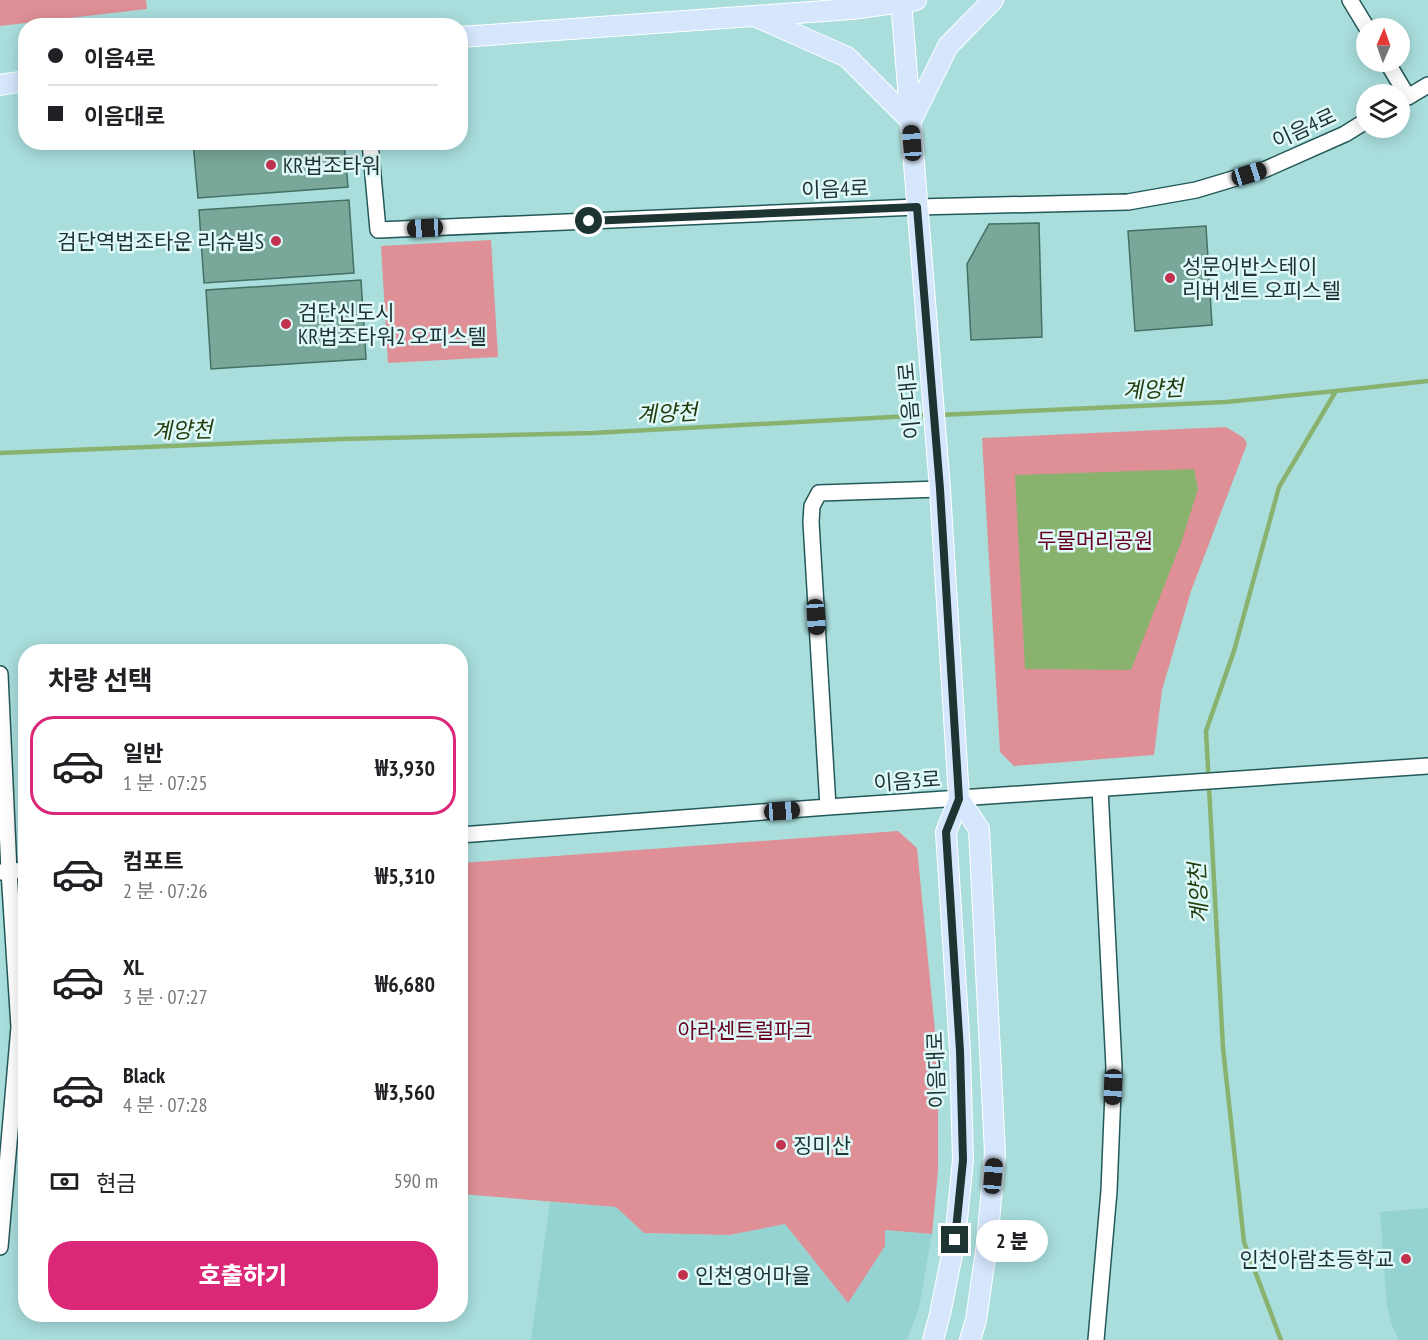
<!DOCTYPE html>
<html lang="ko">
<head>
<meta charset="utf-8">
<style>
  :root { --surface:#fff; --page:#f2f2f2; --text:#202124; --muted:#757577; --line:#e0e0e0; --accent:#db2777 }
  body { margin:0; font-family:"PT Sans Narrow","Noto Sans KR",sans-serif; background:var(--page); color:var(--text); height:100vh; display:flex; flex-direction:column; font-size:22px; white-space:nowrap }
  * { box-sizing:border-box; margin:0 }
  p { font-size:20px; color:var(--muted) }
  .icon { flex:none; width:33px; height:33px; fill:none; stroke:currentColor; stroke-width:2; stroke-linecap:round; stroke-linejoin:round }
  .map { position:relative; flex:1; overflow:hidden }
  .sheet { position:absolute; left:18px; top:644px; width:450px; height:678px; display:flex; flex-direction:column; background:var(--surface); border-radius:24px; box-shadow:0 3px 15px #0003 }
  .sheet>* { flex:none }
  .hud { position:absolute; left:18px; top:18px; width:450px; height:132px; border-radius:24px; box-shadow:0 3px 15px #0003; display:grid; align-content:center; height:132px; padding:0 30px; background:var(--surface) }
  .needle { width:39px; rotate:2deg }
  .controls { position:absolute; left:1356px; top:18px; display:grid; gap:12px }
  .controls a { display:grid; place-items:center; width:54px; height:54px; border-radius:50%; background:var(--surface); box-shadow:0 3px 15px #0003; font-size:30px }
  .end { position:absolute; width:27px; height:27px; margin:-14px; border:8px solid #1e3433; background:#fff; box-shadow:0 0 0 3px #fff }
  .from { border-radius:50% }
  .bubble { position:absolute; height:42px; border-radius:21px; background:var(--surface); box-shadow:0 3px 15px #0003; font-size:20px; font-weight:800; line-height:42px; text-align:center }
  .car { position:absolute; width:18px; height:36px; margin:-18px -9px; border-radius:8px; box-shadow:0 0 4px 2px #0007; background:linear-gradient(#222 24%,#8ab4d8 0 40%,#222 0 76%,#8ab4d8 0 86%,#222 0) }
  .hud b { display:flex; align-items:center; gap:21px; height:57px; font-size:22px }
  .hud b+b { border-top:2px solid var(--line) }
  .hud i { width:15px; height:15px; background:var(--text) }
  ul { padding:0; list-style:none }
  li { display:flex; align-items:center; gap:18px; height:99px; margin:0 12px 9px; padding:0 18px; border:3px solid transparent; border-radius:24px }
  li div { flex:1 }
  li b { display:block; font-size:22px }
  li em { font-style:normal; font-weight:800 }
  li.current { border-color:var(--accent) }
  li>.icon { width:54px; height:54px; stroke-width:1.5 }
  h2 { padding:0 30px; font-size:27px; line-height:72px }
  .pay { display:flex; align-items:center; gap:15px; height:66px; padding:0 30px; font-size:22px }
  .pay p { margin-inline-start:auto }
  .cta { display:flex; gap:12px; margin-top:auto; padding:12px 30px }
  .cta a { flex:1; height:69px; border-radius:24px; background:var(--accent); color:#fff; font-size:24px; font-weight:800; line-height:69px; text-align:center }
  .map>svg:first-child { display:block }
</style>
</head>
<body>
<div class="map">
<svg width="1428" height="1340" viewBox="0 0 1428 1340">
  <rect width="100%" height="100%" fill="#a9dedd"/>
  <path fill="#94d3d2" d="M550,1202L616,1207L644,1233L729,1235L785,1224L848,1303L885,1230L932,1234L919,1308L907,1340H531Z
    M1428,1208V1340H1399L1392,1326L1387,1305L1380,1212Z"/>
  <path fill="#df9096" d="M0,0H146L147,9L0,26Z
    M491,240L498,357L388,363L381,246Z
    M1226,427L1244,438L1247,444L1191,591L1162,690L1154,755L1014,766L1000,752L982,438Z
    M898,831L917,848L938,1061V1171L932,1234L885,1230V1246L848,1303L785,1224L729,1235L644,1233L616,1207L461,1194V863Z"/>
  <path fill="#89b26f" d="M1194,469L1198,489L1181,543L1131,670L1025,669L1015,475Z"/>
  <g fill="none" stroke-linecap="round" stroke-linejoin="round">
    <path stroke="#89b26f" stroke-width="4.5" d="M938,415L1226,402L1336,391
      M0,453L342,439L593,433L929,415
      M1281,1340L1244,1242L1223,1048L1206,731L1234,651L1279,487L1336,391L1428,381"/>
  </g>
  <path fill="#79a89a" stroke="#437164" stroke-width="1.5" d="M193,142H344L348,187L198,198Z
    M349,200L354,273L204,283L199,210Z
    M1039,223L1042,337L971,340L967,264L989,224Z
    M1206,226L1212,325L1135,331L1128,231Z
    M361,280L366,359L211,369L206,290Z"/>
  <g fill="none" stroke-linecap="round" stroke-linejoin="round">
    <defs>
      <path id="minor" d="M1350,0L1367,28
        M1387,62L1408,97L1428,85
        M370,142L378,230L917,207L1128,202L1196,190L1266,169L1345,134L1366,121
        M0,674L9,871L19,1027L0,1247
        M828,807L811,522L812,506L819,493L940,489
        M460,835L828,807L1428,766
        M0,872L26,870
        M1096,1340L1109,1191L1114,1067L1100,789"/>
      <path id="major" d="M901,0L940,489L959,799L946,832L960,1051L963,1160L955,1240L940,1314L933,1340
        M759,18L847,57L911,121
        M460,37L852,9L916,0
        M0,85L26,81
        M911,121L948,46L993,0
        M959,799L979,829L995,1153L987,1244L976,1320L970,1340"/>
    </defs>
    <use href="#minor" stroke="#255858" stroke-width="18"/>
    <use href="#major" stroke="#fff" stroke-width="22"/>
    <use href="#minor" stroke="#fff" stroke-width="15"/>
    <use href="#major" stroke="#d6e7fd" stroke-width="20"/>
  </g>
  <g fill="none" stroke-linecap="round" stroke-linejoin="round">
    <path stroke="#1e3433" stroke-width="8" d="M589,221L917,207L940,489L959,799L946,832L960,1051L963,1160L955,1240"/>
  </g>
  <g fill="#c2324f" stroke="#dff9f8" stroke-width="2">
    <circle cx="271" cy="165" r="6"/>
    <circle cx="276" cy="241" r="6"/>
    <circle cx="1170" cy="278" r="6"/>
    <circle cx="286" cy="324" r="6"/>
    <circle cx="781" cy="1145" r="6"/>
    <circle cx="1406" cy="1259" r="6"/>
    <circle cx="683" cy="1275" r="6"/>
  </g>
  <g text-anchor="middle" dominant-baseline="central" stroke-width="5" stroke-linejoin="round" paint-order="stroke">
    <g font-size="21" fill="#1e3433" stroke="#dff9f8">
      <text transform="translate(1304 128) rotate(-25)">이음4로</text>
      <text transform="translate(835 189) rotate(-2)">이음4로</text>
      <text transform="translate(909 401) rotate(-95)">이음대로</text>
      <text transform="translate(907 781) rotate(-4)">이음3로</text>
      <text transform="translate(936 1070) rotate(-92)">이음대로</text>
    </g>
    <g font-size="21" fill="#1e3433" stroke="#dff9f8" text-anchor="start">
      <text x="283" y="165">KR법조타워</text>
      <text x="264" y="241" text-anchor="end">검단역법조타운 리슈빌S</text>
      <text x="1182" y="266">성문어반스테이<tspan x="1182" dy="24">리버센트 오피스텔</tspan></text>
      <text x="298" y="312">검단신도시<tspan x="298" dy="24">KR법조타워2 오피스텔</tspan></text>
      <text x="793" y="1145">징미산</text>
      <text x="1394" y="1259" text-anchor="end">인천아람초등학교</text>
      <text x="695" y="1275">인천영어마을</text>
    </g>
    <g font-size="21" fill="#68001f" stroke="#dff9f8">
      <text x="1095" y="540">두물머리공원</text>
      <text x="745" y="1030">아라센트럴파크</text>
    </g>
    <g font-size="22" font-style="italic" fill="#223d0e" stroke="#dff9f8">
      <text transform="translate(1153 389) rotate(-3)">계양천</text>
      <text transform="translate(667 413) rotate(-3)">계양천</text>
      <text transform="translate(182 430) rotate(-2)">계양천</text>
      <text transform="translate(1198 893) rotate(-93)">계양천</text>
    </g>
  </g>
</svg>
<div class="controls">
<a><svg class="needle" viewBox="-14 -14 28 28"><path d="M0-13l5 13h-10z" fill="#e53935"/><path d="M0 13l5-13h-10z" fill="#757577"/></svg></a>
<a><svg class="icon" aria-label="layers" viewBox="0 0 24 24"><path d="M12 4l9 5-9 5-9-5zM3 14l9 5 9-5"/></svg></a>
</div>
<i class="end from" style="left:589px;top:221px"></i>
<i class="end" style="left:955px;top:1240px"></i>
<div class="bubble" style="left:976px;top:1220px;width:72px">2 분</div>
<i class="car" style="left:912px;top:143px;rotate:356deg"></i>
<i class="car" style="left:1249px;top:174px;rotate:73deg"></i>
<i class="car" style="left:425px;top:228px;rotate:267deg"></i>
<i class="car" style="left:816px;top:617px;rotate:176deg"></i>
<i class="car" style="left:782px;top:811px;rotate:86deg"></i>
<i class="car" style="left:1113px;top:1087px;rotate:182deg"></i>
<i class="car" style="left:993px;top:1176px;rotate:5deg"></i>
<div class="hud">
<b><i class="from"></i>이음4로</b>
<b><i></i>이음대로</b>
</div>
<section class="sheet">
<h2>차량 선택</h2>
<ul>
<li class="current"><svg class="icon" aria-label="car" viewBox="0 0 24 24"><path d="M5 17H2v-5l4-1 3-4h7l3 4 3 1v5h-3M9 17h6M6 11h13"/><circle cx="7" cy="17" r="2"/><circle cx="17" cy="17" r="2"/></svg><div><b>일반</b><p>1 분 · 07:25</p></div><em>₩3,930</em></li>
<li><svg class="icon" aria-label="car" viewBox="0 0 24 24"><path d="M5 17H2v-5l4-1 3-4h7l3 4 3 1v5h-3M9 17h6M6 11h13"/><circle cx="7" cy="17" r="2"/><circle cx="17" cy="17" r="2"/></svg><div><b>컴포트</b><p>2 분 · 07:26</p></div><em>₩5,310</em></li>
<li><svg class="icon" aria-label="car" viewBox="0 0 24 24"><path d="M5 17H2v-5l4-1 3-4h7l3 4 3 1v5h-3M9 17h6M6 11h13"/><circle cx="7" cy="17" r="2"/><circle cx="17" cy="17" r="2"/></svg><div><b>XL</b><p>3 분 · 07:27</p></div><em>₩6,680</em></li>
<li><svg class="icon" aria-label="car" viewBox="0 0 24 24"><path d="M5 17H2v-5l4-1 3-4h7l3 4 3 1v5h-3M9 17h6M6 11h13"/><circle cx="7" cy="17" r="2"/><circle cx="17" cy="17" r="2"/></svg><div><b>Black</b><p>4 분 · 07:28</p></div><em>₩3,560</em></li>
</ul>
<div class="pay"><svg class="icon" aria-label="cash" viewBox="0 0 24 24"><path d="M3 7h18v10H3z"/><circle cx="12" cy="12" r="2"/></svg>현금<p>590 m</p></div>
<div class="cta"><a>호출하기</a></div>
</section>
</div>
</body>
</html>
